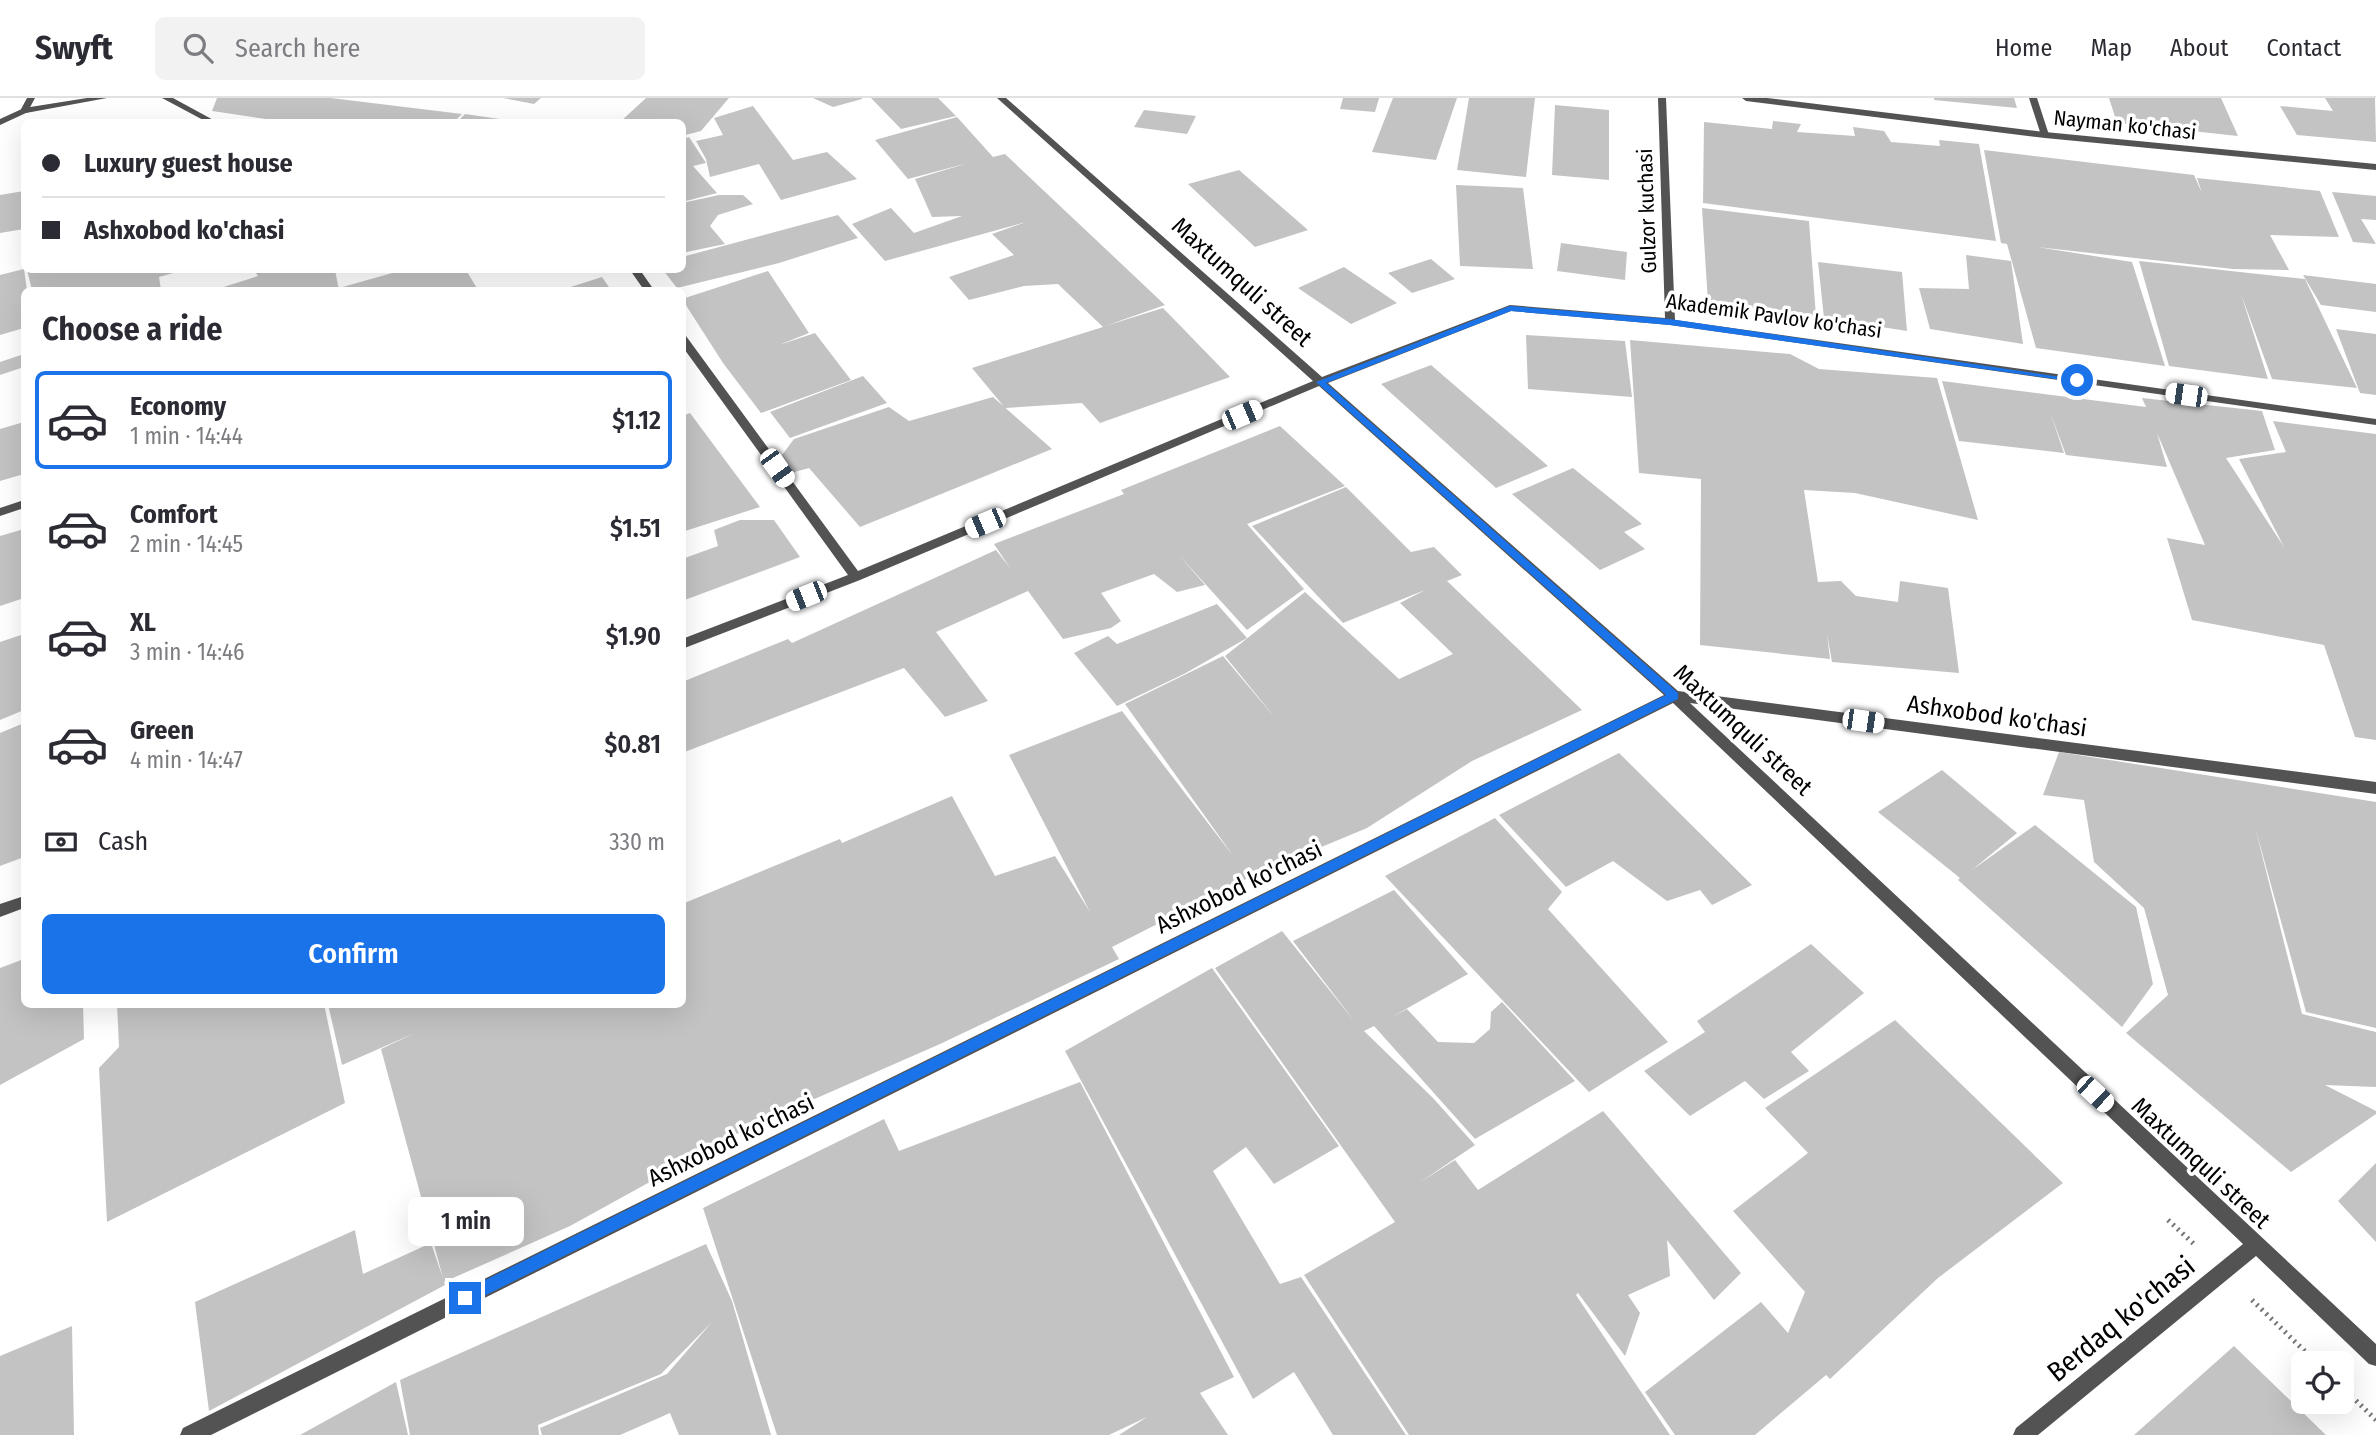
<!DOCTYPE html>
<html lang="en">
<head>
<meta charset="utf-8">
<style>
  :root { --surface:#fff; --page:#f2f2f3; --text:#2b2b33; --muted:#7c7c81; --line:#e1e1e2; --accent:#1a73e8 }
  body { margin:0; font-family:"Fira Sans Condensed",sans-serif; background:var(--page); color:var(--text); height:100vh; display:flex; flex-direction:column; font-size:26px; white-space:nowrap }
  * { box-sizing:border-box; margin:0 }
  p { font-size:23px; color:var(--muted) }
  .icon { flex:none; width:38px; height:38px; fill:none; stroke:currentColor; stroke-width:2; stroke-linecap:round; stroke-linejoin:round }
  .map { position:relative; flex:1; overflow:hidden }
  .side { position:absolute; left:21px; top:189px; width:665px; height:721px; display:flex; flex-direction:column; background:var(--surface); border-radius:10px; box-shadow:0 7px 28px #0002 }
  .side>* { flex:none }
  .guide { position:absolute; left:21px; top:21px; width:665px; height:154px; border-radius:10px; box-shadow:0 7px 28px #0002; display:grid; align-content:center; height:154px; padding:0 21px; background:var(--surface) }
  .tools { position:absolute; left:2291px; top:1253px; display:grid; gap:14px }
  .tools a { display:grid; place-items:center; width:63px; height:63px; border-radius:10px; background:var(--surface); box-shadow:0 7px 28px #0002; font-size:35px }
  .end { position:absolute; width:32px; height:32px; margin:-16px; border:9px solid #1a73e8; background:#fff; box-shadow:0 0 0 4px #fff }
  .from { border-radius:50% }
  .bubble { position:absolute; height:49px; border-radius:10px; background:var(--surface); box-shadow:0 7px 28px #0002; font-size:23px; font-weight:600; line-height:49px; text-align:center }
  .car { position:absolute; width:21px; height:42px; margin:-21px -10px; border-radius:9px; box-shadow:0 0 5px 2px #0007; background:linear-gradient(#fff 24%,#345 0 40%,#fff 0 76%,#345 0 86%,#fff 0) }
  .guide b { display:flex; align-items:center; gap:24px; height:66px; font-size:26px }
  .guide b+b { border-top:2px solid var(--line) }
  .guide i { width:18px; height:18px; background:var(--text) }
  ul { padding:0; list-style:none }
  li { display:flex; align-items:center; gap:21px; height:98px; margin:0 14px 10px; padding:0 7px; border:4px solid transparent; border-radius:10px }
  li div { flex:1 }
  li b { display:block; font-size:26px }
  li em { font-style:normal; font-weight:600 }
  li.active { border-color:var(--accent) }
  li>.icon { width:63px; height:63px; stroke-width:1.5 }
  h2 { padding:0 21px; font-size:32px; line-height:84px }
  .pay { display:flex; align-items:center; gap:18px; height:77px; padding:0 21px; font-size:26px }
  .pay p { margin-inline-start:auto }
  .action { display:flex; gap:14px; margin-top:auto; padding:14px 21px }
  .action a { flex:1; height:80px; border-radius:10px; background:var(--accent); color:#fff; font-size:28px; font-weight:600; line-height:80px; text-align:center }
  header { display:flex; align-items:center; gap:42px; box-sizing:border-box; height:98px; padding:0 35px; background:var(--surface); border-bottom:2px solid var(--line) }
  header strong { font-size:33px }
  nav { display:flex; gap:38px; margin-inline-start:auto; font-size:24px }
  .search { width:490px; height:63px; background:var(--page); display:flex; align-items:center; gap:18px; box-sizing:border-box; padding:0 24px; border-radius:10px; color:var(--muted); font-size:26px }
  .map>svg:first-child { display:block }
</style>
</head>
<body>
<header>
<strong>Swyft</strong>
<div class="search"><svg class="icon" aria-label="search" viewBox="0 0 24 24"><circle cx="10" cy="10" r="6"/><path d="M15 15l6 6"/></svg>Search here</div>
<nav><a>Home</a><a>Map</a><a>About</a><a>Contact</a></nav>
</header>
<div class="map">
<svg width="2376" height="1337" viewBox="0 0 2376 1337">
  <rect width="100%" height="100%" fill="#fff"/>
  <path fill="#c3c3c3" d="M217,0H331L462,16L454,24H286L212,13Z
    M503,0H541L534,6Z
    M646,0H729L701,33L682,38V24H620Z
    M813,0H862V1L833,9Z
    M871,0H938L956,18L901,31Z
    M1343,0H1379L1375,14L1340,11Z
    M1393,0H1457L1436,62L1372,54Z
    M1469,0H1535L1526,79L1457,72Z
    M1934,0H2014L2017,10L1934,2Z
    M2109,0H2221L2238,38L2117,25Z
    M2325,0H2375L2376,44L2297,37L2280,8L2333,13Z
    M1555,7L1609,12V82L1552,77Z
    M753,8L793,62L827,54L857,81L781,102L759,66L710,79L706,61L696,43L723,37L714,20Z
    M1144,12L1196,18L1187,36L1134,29Z
    M465,16L514,23V24H457Z
    M957,19L993,59L1005,56L1165,207L1105,228L1163,210L1230,279L1100,325L1082,305L1005,310L972,270L1103,229L1058,186L1024,188L969,202L949,179L1014,157L992,136L1026,124L885,163L852,126L891,110L914,135L962,118L932,119L915,81L968,65L908,81L875,42Z
    M1773,23L1801,26L1797,34L1855,38L1853,29L1884,33L1891,44L1940,48L1939,42L1979,46L1996,143L1703,105L1704,24L1772,31Z
    M689,39L706,65L693,68L717,95L682,104V41Z
    M1984,52L2194,77L2202,95L2197,80L2320,93L2339,139L2270,137L2289,172L2233,171L2037,149L2132,164L2165,268L2036,250L2007,146L2001,145Z
    M1239,72L1308,132L1255,149L1188,86Z
    M1456,87L1523,90L1533,171L1460,168Z
    M24,93V131L0,135V97Z
    M2332,94L2376,98V122L2361,121L2376,146L2353,144Z
    M719,97H743L753,106L718,117L710,128L725,146L682,155V105Z
    M1702,110L1809,123L1816,219L1708,205Z
    M838,117L858,140L779,165L677,190L663,172H682V159Z
    M1561,145L1627,154L1625,182L1557,173Z
    M1966,157L2011,163L2023,246L1930,231L1919,190L1969,191Z
    M1431,161L1455,181L1412,195L1388,175Z
    M2139,163L2305,181L2357,290L2272,281L2241,196L2268,281L2169,268Z
    M1818,164L1902,174L1907,233L1824,220Z
    M1344,169L1397,205L1351,226L1298,190Z
    M24,171L27,192H24V230L0,237V177Z
    M27,172H184L159,179L161,192H32Z
    M254,172H335L339,192H214L258,178Z
    M403,172H466L478,192L339,190Z
    M768,173L809,235L779,247L815,235L851,282L761,315L723,265L682,201Z
    M2303,177L2376,186V214L2321,207Z
    M602,179L611,192H561Z
    M2336,231L2376,236V297L2360,295Z
    M1526,237L1625,243L1632,299L1528,291Z
    M1630,242L1790,256L1819,271L1937,280L1978,422L1855,395L1804,392L1818,484L1841,483L1856,498L1898,504L1900,483L1948,490L1959,575L1832,564L1827,536L1830,561L1700,547L1701,381L1639,375Z
    M24,256V269L0,277V264Z
    M1431,267L1548,368L1496,390L1381,286Z
    M863,278L887,305L790,340L770,314Z
    M1942,283L2146,309L2142,300L2262,313L2275,352L2226,360L2284,449L2239,361L2286,354L2273,323L2376,336V642L2355,639L2324,547L2192,522L2167,440L2205,447L2157,335L2167,369L2066,357L2050,314L2064,355L1959,343Z
    M993,299L1052,351L860,429L809,370L791,375L782,357L794,341L889,309L909,323Z
    M690,315L760,409L682,434V318Z
    M24,324V376L0,383V331Z
    M1280,328L1345,388L1247,426L1304,491L1247,532L1178,456L1205,487L1177,494L1154,476L1101,495L1121,523L1111,530L1063,541L1028,493L936,534L988,603L945,619L904,570L682,655V584L788,541L792,545L996,452L1010,470L994,446L1124,396L1121,392Z
    M1573,370L1642,426L1624,434L1645,451L1600,472L1512,396Z
    M1346,389L1411,454L1434,449L1462,477L1447,483L1582,612L1472,663L1367,730L1250,779L1112,849L1119,861L940,946L746,1031L570,1128L444,1184L445,1187L209,1313L195,1204L355,1132L363,1176L431,1145L443,1180L381,951L415,935L342,967L328,906H682V806L840,741L842,745L952,698L995,778L1055,758L1090,814L1009,657L1122,613L1234,759L1125,606L1223,558L1276,621L1225,558L1305,494L1399,581L1453,556L1400,505L1425,492L1343,525L1252,428Z
    M740,422H774L800,459L682,503V461L718,448L714,432Z
    M24,431V500L0,508V438Z
    M1217,506L1247,540L1184,576L1117,608L1074,555L1108,538L1117,546Z
    M24,536V612L0,622V544Z
    M24,625V759L0,768V635Z
    M2059,654L2376,704V930L2306,914L2255,729L2302,916L2376,934V989L2325,987L2376,1013V1016L2291,1074L2126,935L2168,897L2144,810L2094,764L2084,702L2043,697Z
    M1619,655L1752,787L1712,807L1700,792L1667,803L1613,763L1566,789L1499,717Z
    M1942,672L2017,735L1972,772L2035,727L2136,809L2153,886L2122,929L1958,782L1960,780L1878,714Z
    M1495,720L1562,794L1548,811L1668,944L1589,994L1385,778Z
    M1394,792L1468,876L1390,920L1407,911L1438,944L1474,945L1490,931L1491,914L1502,904L1575,983L1475,1041L1374,928L1364,933L1433,1000L1475,1047L1419,1085L1455,1062L1478,1092L1603,1013L1741,1175L1714,1202L1667,1142L1670,1178L1628,1197L1640,1215L1625,1258L1578,1195L1576,1197L1670,1337H1409L1304,1177L1395,1124L1215,870L1282,833L1355,924L1293,843Z
    M1811,846L1864,895L1791,954L1809,973L1764,1001L1745,983L1690,1018L1644,973L1705,934L1697,923Z
    M24,861V906H83L84,941L0,987V870Z
    M1212,870L1339,1048L1274,1086L1246,1049L1213,1073L1280,1186L1301,1179L1406,1337H1333L1294,1274L1253,1301L1065,953Z
    M117,906H324L345,1005L107,1124L99,970L119,949Z
    M1895,922L2063,1085L1938,1180L1830,1281L1826,1277L1755,1337H1675L1645,1294L1761,1204L1788,1235L1805,1194L1733,1113L1808,1055L1765,1010Z
    M1080,984L1234,1279L1200,1295L1228,1337H1119L1147,1319L1109,1337H777L703,1110L884,1021L899,1053Z
    M2376,1065V1144L2338,1103Z
    M706,1146L732,1203L771,1337H679L670,1315L620,1337H542L540,1330L667,1276L712,1224L661,1276L538,1327L539,1337H410L400,1282Z
    M72,1228L74,1337H0V1258Z
    M2234,1248L2326,1337H2134Z
    M396,1284L408,1337H300Z"/>
  <g fill="none" stroke-linecap="round" stroke-linejoin="round">
    <path stroke="#757575" stroke-width="5" stroke-dasharray="2 4.5" stroke-linecap="butt" d="M2168,1122L2195,1147
      M2252,1202L2317,1265
      M2342,1289L2376,1322"/>
    <path fill="#535353" fill-rule="evenodd" d="M27,0H35L27,15H21L20,13Z
      M1742,0H1767L2045,34L2376,66V72L2045,40L1746,3Z"/>
    <path fill="#535353" fill-rule="evenodd" d="M87,0H107L26,15L0,27V21L24,10Z
      M162,0H173L217,24H207Z
      M997,0H1006L1322,279L1510,207L1665,220L1658,0H1666L1675,222L2376,321V327L1670,227L1511,213L1328,285L1678,593L2376,684V696L1690,605L2376,1246V1268L2369,1266L2256,1158L2038,1337H2013L2016,1330L2243,1146L1673,605L211,1337H180L183,1330L1664,597L1319,288L860,482L682,551V541L848,477L682,248V237L686,238L858,473L1313,283Z
      M2029,0H2037L2049,37L2048,39L2041,37Z
      M630,172H640L654,192H644Z
      M24,402V410L0,418V410Z
      M24,798V810L0,819V806Z"/>
  </g>
  <path fill="#1a73e8" d="M1510,208L1670,221L2081,282L2077,284L1670,227L1511,213L1326,285L1678,595V601L470,1205H459V1195L1666,597L1316,284Z"/>
  <g text-anchor="middle" dominant-baseline="central" stroke-width="7" stroke-linejoin="round" paint-order="stroke">
    <g font-size="21" fill="#000" stroke="#fff">
      <text transform="translate(2125 27) rotate(6)">Nayman ko'chasi</text>
      <text transform="translate(1647 113) rotate(-92)">Gulzor kuchasi</text>
      <text transform="translate(1774 218) rotate(8)">Akademik Pavlov ko'chasi</text>
    </g>
    <g font-size="24" fill="#000" stroke="#fff">
      <text transform="translate(1242 184) rotate(42)">Maxtumquli street</text>
      <text transform="translate(1997 618) rotate(8)">Ashxobod ko'chasi</text>
      <text transform="translate(1743 632) rotate(43)">Maxtumquli street</text>
      <text transform="translate(1239 789) rotate(-26)">Ashxobod ko'chasi</text>
      <text transform="translate(731 1042) rotate(-26)">Ashxobod ko'chasi</text>
      <text transform="translate(2201 1065) rotate(43)">Maxtumquli street</text>
    </g>
    <g font-size="28" fill="#000" stroke="#fff">
      <text transform="translate(2121 1221) rotate(-39)">Berdaq ko'chasi</text>
    </g>
  </g>
</svg>
<div class="tools">
<a><svg class="icon" aria-label="locate" viewBox="0 0 24 24"><circle cx="12" cy="12" r="6"/><path d="M12 2v4M12 18v4M2 12h4M18 12h4"/></svg></a>
</div>
<i class="end from" style="left:2077px;top:282px"></i>
<i class="end" style="left:465px;top:1200px"></i>
<div class="bubble" style="left:408px;top:1099px;width:116px">1 min</div>
<i class="car" style="left:2186px;top:297px;rotate:278deg"></i>
<i class="car" style="left:1242px;top:317px;rotate:67deg"></i>
<i class="car" style="left:777px;top:370px;rotate:144deg"></i>
<i class="car" style="left:985px;top:425px;rotate:247deg"></i>
<i class="car" style="left:806px;top:498px;rotate:248deg"></i>
<i class="car" style="left:1863px;top:623px;rotate:98deg"></i>
<i class="car" style="left:2095px;top:996px;rotate:133deg"></i>
<div class="guide">
<b><i class="from"></i>Luxury guest house</b>
<b><i></i>Ashxobod ko'chasi</b>
</div>
<section class="side">
<h2>Choose a ride</h2>
<ul>
<li class="active"><svg class="icon" aria-label="car" viewBox="0 0 24 24"><path d="M5 17H2v-5l4-1 3-4h7l3 4 3 1v5h-3M9 17h6M6 11h13"/><circle cx="7" cy="17" r="2"/><circle cx="17" cy="17" r="2"/></svg><div><b>Economy</b><p>1 min · 14:44</p></div><em>$1.12</em></li>
<li><svg class="icon" aria-label="car" viewBox="0 0 24 24"><path d="M5 17H2v-5l4-1 3-4h7l3 4 3 1v5h-3M9 17h6M6 11h13"/><circle cx="7" cy="17" r="2"/><circle cx="17" cy="17" r="2"/></svg><div><b>Comfort</b><p>2 min · 14:45</p></div><em>$1.51</em></li>
<li><svg class="icon" aria-label="car" viewBox="0 0 24 24"><path d="M5 17H2v-5l4-1 3-4h7l3 4 3 1v5h-3M9 17h6M6 11h13"/><circle cx="7" cy="17" r="2"/><circle cx="17" cy="17" r="2"/></svg><div><b>XL</b><p>3 min · 14:46</p></div><em>$1.90</em></li>
<li><svg class="icon" aria-label="car" viewBox="0 0 24 24"><path d="M5 17H2v-5l4-1 3-4h7l3 4 3 1v5h-3M9 17h6M6 11h13"/><circle cx="7" cy="17" r="2"/><circle cx="17" cy="17" r="2"/></svg><div><b>Green</b><p>4 min · 14:47</p></div><em>$0.81</em></li>
</ul>
<div class="pay"><svg class="icon" aria-label="cash" viewBox="0 0 24 24"><path d="M3 7h18v10H3z"/><circle cx="12" cy="12" r="2"/></svg>Cash<p>330 m</p></div>
<div class="action"><a>Confirm</a></div>
</section>
</div>
</body>
</html>
